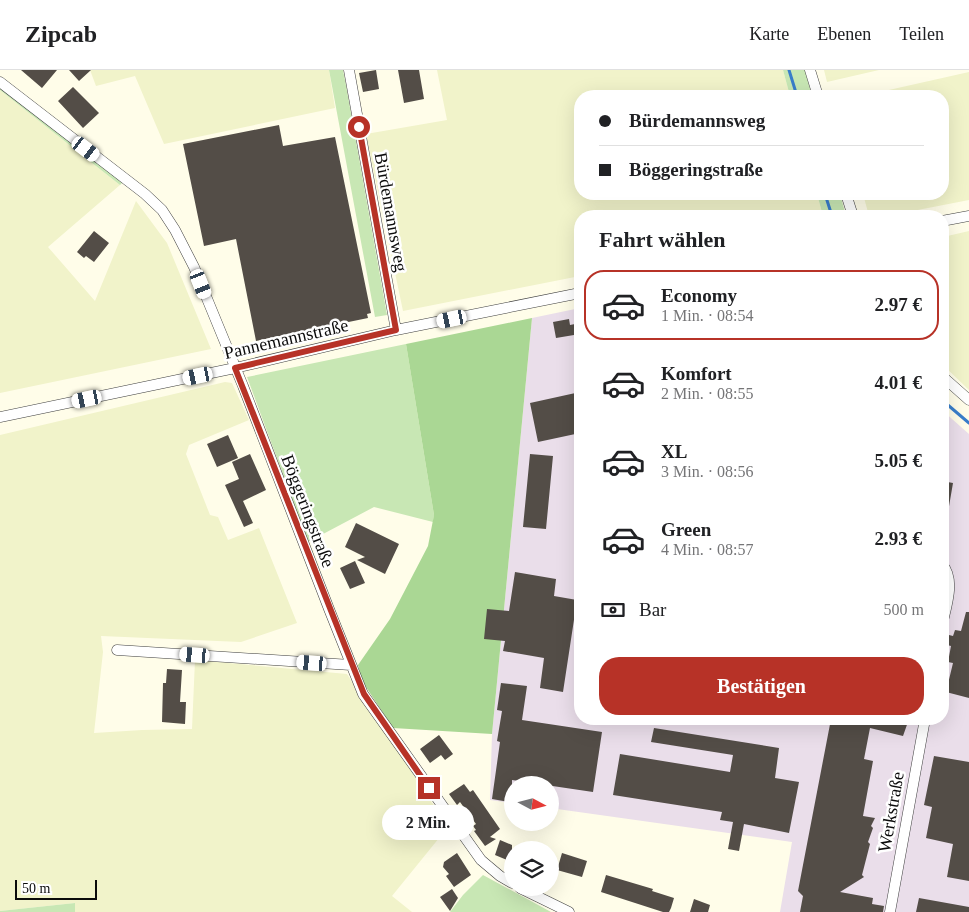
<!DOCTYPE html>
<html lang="de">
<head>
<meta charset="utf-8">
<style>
  :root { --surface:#fff; --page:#f2f2f2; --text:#202124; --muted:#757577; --line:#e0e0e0; --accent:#b73227 }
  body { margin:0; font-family:"Times New Roman",serif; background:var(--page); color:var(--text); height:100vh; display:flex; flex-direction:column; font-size:19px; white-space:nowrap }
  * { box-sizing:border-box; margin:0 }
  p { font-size:16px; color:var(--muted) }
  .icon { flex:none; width:28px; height:28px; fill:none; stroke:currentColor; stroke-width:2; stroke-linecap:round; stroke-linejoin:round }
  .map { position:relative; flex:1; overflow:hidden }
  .drawer { position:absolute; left:574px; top:140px; width:375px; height:515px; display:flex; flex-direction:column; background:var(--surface); border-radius:20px; box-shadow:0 5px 20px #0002 }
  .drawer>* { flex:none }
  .banner { position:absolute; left:574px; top:20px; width:375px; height:110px; border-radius:20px; box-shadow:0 5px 20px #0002; display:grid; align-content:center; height:110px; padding:0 25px; background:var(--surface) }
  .needle { width:32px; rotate:97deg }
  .fabs { position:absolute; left:504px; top:706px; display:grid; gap:10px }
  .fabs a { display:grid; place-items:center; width:55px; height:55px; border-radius:50%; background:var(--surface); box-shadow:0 5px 20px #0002; font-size:25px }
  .scale { position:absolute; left:15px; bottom:12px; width:82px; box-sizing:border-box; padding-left:5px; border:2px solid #0b0b0b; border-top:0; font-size:14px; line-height:18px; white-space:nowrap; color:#0b0b0b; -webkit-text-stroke:4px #fff; paint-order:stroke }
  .end { position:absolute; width:22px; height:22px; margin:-11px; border:6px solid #b73227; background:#fff; box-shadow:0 0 0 2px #fff }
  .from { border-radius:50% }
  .bubble { position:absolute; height:35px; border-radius:18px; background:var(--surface); box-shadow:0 5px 20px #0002; font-size:16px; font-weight:700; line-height:35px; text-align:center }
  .car { position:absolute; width:15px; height:30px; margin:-15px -8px; border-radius:6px; box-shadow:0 0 4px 1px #0007; background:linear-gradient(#fff 24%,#345 0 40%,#fff 0 76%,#345 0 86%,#fff 0) }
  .banner b { display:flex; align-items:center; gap:18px; height:48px; font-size:19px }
  .banner b+b { border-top:1px solid var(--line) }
  .banner i { width:12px; height:12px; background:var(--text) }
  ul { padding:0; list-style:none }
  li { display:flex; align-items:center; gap:15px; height:70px; margin:0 10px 8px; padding:0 15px; border:2px solid transparent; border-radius:20px }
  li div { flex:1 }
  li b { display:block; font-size:19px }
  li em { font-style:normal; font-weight:700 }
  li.current { border-color:var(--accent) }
  li>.icon { width:45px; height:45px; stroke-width:1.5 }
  h2 { padding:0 25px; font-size:22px; line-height:60px }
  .pay { display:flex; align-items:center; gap:12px; height:55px; padding:0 25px; font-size:19px }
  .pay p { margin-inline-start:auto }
  .primary-button { display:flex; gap:10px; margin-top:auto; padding:10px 25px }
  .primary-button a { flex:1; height:58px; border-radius:20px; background:var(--accent); color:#fff; font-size:20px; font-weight:700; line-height:58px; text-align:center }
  header { display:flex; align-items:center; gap:30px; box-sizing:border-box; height:70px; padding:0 25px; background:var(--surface); border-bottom:1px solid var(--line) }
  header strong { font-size:24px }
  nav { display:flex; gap:28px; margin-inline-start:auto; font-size:18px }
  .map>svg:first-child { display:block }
</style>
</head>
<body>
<header>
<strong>Zipcab</strong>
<nav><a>Karte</a><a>Ebenen</a><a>Teilen</a></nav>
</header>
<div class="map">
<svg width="969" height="842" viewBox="0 0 969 842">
  <rect width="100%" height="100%" fill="#fffde9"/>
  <path fill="#eadeea" d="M580,238V649H942L943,341L969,364V842H780L792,772L550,738V715H512V733L490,730L492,664L532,248Z"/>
  <path fill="#f1f3ca" d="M90,0H329L335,38L164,74L135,6L96,16Z
    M437,0H783L790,26H580V124H817L823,146H580V206L403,241L366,64L447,50Z
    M824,0H879L827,12Z
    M969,2V130L887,146H869L863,124H942V26H862Z
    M0,20L120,115L48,177L95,231L136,131L167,173L211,279L0,323Z
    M969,161V320L942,294L943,167Z
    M225,312L232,313L249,350L189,375L186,384L210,445L218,447L228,470L259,458L297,553L241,572L101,566L103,582L94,663L142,660L192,659L195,590L347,604L448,757L392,826L412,842H75V833L0,841V365Z"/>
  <path fill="#c8e7b4" d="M329,0H343L346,15L387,245L375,247Z
    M783,0H805L812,26H790Z
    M0,17L28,40L123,112L120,115L0,20Z
    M817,124H840L846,146H823Z
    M406,274L434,445L433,452L374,437L308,472L247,307Z
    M483,805L551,842H450L463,825Z
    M75,833V842H0V841Z"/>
  <path fill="#aad794" d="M532,248L492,664L393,658L362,611L358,595L390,549L428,476L434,445L406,274Z"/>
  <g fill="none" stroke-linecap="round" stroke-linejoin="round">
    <path stroke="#387dca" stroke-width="3" d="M789,0L797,26
      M825,124L832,146
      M942,330L969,353"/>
  </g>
  <path fill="#534d47" d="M21,0H57L42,18Z
    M69,0H91L79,11Z
    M376,0L379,19L363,22L359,3Z
    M398,0H419L424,29L404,33Z
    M73,17L99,43L83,58L58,31Z
    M279,55L283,76L335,67L371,243L367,244L368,248L256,271L236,169L204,176L183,74Z
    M94,161L109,173L94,192L86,186L84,188L77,182Z
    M569,249L570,255L580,253V264L556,268L553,252Z
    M580,322V363L538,372L530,333Z
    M228,365L238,388L217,397L207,374Z
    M250,384L266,420L243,431L253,453L244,457L225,415L239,409L232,392Z
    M530,384L553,386L546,459L523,457Z
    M942,411L953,413L947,448H942Z
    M356,453L399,474L385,504L357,490L365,487L345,477Z
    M355,491L365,513L350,519L340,498Z
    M515,502L556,509L554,526L577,530L563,622L540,618L544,588L503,581L505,571L484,569L487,539L509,541Z
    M966,542H969V628L946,622L953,593L948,592L951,576L947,575L949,565L953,566L955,560L961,561Z
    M167,599L182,600L180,632H186L185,654L162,652L163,613H166Z
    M501,613L527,616L522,650L602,662L593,722L512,710V727L510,726L509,732L492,729L500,672L497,671L502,641L497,640Z
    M831,649H872L889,654L890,649H909L903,666L870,658L864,689L873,691L863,746L875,748L871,756L873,758L868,772L870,774L862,805L864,807L840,822L873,828L872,834L884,836L883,842H800L803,826L798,821Z
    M654,658L779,678L775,708L799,712L789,763L744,754L739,781L728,779L733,752L720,750L722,742L613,725L620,684L730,702L733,685L651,672Z
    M439,665L453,684L445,690L441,685L430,693L420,679Z
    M934,686L969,692V811L947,807L953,774L926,768L932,737L924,735Z
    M464,714L470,722L473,720L500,759L490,767L496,769L485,776L474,761L476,760L473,756L476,754L460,732L457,735L449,724Z
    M500,770L512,775V792L495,785Z
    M457,783L471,805L454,817L446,806L449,804L443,797L444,792Z
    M562,783L587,791L582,807L557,800Z
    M606,805L653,819L652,821L674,828L671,838L669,842H663L601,822Z
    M452,819L458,828L450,841L440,827Z
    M919,828L969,837V842H916Z
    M694,829L710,835L708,842H690Z"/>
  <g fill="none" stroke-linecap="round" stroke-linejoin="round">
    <defs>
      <path id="street" d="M349,0L396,260
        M810,0L818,26
        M0,12L145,124L162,140L175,160L194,197L243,316L329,539L363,624L481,790L500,806L512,813
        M846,124L853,146
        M942,151L969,146
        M942,306L969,330
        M0,347L235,298L396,260L580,223
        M942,494C956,510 946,537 942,555
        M117,580L351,595
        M580,613V624
        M520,818L569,842
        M890,842L925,649"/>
    </defs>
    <use href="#street" stroke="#3e3e3e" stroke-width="11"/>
    <use href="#street" stroke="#fff" stroke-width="10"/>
  </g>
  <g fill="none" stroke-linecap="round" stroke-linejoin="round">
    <path stroke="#b73227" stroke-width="6" d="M359,57L396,260L235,298L364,624L429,718"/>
  </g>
  <g text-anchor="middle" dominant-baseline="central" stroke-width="5" stroke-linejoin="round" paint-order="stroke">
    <g font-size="18" fill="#0b0b0b" stroke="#fff">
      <text transform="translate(391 142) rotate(80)">Bürdemannsweg</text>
      <text transform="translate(286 269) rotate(-13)">Pannemannstraße</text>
      <text transform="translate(308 441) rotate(69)">Böggeringstraße</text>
      <text transform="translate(891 742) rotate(-80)">Werkstraße</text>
    </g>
  </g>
</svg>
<div class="fabs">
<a><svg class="needle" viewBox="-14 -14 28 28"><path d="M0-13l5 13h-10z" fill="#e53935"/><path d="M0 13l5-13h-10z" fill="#757577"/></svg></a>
<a><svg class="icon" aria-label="layers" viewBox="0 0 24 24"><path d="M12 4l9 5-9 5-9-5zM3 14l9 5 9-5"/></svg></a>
</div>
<div class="scale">50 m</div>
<i class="end from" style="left:359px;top:57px"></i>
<i class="end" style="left:429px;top:718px"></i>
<div class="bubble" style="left:382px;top:735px;width:92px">2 Min.</div>
<i class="car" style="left:86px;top:79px;rotate:127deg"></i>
<i class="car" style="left:201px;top:214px;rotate:158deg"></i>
<i class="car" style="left:452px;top:249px;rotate:258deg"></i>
<i class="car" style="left:198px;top:306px;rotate:258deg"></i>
<i class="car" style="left:87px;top:329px;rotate:258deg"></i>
<i class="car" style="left:195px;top:585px;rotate:274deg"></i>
<i class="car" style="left:312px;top:593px;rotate:274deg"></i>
<div class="banner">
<b><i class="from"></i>Bürdemannsweg</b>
<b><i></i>Böggeringstraße</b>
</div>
<section class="drawer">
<h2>Fahrt wählen</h2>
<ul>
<li class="current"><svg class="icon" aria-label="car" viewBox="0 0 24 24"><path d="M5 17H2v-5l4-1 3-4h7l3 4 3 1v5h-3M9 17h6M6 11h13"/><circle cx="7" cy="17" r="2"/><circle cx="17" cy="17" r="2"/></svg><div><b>Economy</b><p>1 Min. · 08:54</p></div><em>2.97 €</em></li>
<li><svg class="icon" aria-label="car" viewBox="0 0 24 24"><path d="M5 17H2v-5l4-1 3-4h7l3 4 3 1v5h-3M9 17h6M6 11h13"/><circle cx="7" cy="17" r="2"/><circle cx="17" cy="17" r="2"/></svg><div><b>Komfort</b><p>2 Min. · 08:55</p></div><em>4.01 €</em></li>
<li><svg class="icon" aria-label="car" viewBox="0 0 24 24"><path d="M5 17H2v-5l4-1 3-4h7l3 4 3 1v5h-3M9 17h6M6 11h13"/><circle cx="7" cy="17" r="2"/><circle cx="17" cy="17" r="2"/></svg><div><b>XL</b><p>3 Min. · 08:56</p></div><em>5.05 €</em></li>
<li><svg class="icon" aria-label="car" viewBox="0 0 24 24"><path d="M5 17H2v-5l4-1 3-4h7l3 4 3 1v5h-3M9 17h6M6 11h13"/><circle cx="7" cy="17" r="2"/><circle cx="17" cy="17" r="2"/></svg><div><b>Green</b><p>4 Min. · 08:57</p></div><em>2.93 €</em></li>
</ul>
<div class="pay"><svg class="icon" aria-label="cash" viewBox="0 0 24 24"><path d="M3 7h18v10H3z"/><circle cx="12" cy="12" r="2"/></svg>Bar<p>500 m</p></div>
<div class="primary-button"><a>Bestätigen</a></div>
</section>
</div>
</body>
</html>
